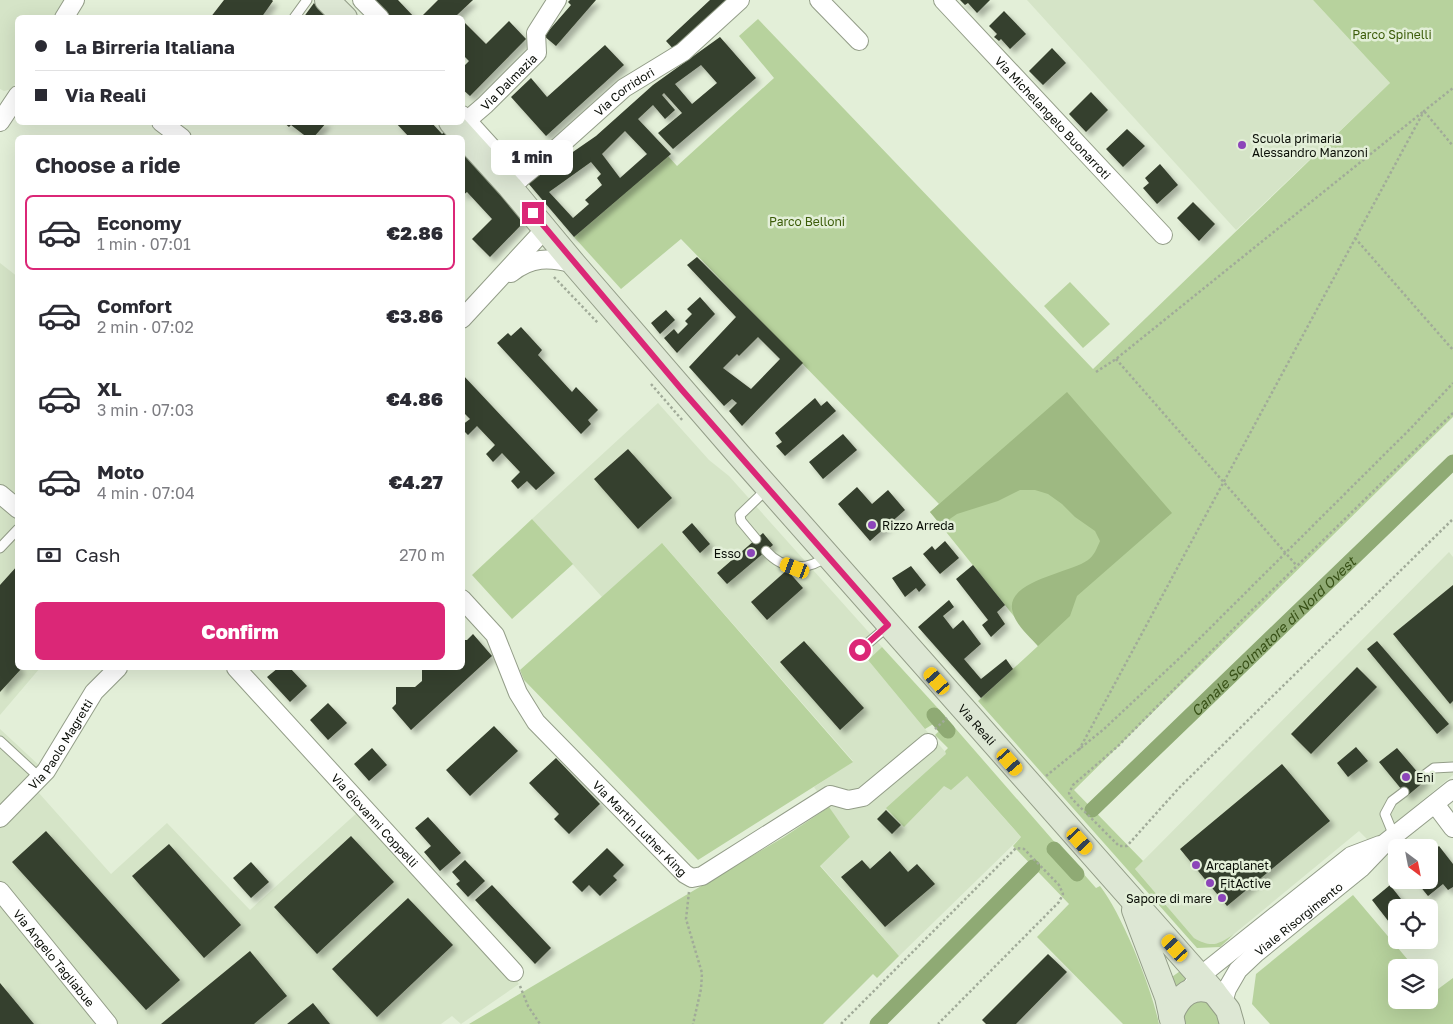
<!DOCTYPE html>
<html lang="en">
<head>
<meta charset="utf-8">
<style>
  :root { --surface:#fff; --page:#f7f7f7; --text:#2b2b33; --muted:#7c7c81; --line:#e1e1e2; --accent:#db2777 }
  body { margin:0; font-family:"Golos Text",sans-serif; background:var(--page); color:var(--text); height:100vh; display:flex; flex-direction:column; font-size:19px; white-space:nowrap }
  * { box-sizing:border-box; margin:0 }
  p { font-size:16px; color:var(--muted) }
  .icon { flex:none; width:28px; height:28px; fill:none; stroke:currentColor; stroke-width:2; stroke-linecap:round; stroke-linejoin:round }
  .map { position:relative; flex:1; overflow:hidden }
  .details { position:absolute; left:15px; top:135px; width:450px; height:535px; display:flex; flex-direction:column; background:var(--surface); border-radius:8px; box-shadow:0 5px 20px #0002 }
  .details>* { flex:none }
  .top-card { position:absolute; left:15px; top:15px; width:450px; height:110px; border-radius:8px; box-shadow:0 5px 20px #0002; display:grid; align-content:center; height:110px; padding:0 20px; background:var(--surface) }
  .needle { width:32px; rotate:148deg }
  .buttons { position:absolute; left:1388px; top:839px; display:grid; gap:10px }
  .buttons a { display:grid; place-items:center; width:50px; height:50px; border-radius:8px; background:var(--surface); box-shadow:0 5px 20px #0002; font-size:25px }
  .end { position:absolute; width:22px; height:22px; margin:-11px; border:6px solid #db2777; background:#fff; box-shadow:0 0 0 2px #fff }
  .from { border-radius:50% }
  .bubble { position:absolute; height:35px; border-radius:8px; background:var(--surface); box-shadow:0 5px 20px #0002; font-size:16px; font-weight:800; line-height:35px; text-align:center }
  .car { position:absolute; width:15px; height:30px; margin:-15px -8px; border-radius:6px; box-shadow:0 0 4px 1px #0007; background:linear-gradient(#f5c518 24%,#345 0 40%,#f5c518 0 76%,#345 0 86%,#f5c518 0) }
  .top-card b { display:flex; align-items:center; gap:18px; height:48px; font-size:19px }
  .top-card b+b { border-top:1px solid var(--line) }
  .top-card i { width:12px; height:12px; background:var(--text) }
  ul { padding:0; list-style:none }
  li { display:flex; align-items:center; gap:15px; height:75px; margin:0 10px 8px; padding:0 10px; border:2px solid transparent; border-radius:8px }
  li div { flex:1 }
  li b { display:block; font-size:19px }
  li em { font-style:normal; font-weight:800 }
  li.selected { border-color:var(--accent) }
  li>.icon { width:45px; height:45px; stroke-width:1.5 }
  h2 { padding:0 20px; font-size:22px; line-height:60px }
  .pay { display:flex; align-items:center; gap:12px; height:55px; padding:0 20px; font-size:19px }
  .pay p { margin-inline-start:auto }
  .cta { display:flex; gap:10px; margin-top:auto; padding:10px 20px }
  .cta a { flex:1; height:58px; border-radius:8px; background:var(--accent); color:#fff; font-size:20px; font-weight:800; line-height:58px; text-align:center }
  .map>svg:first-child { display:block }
</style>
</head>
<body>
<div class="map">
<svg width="1453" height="1024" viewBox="0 0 1453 1024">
  <defs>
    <filter id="shadow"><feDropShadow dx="4.5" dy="4.5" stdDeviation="2.5" flood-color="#0004"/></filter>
  </defs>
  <rect width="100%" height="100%" fill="#e3efd8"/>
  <path fill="#d5e4c7" d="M0,0H64L54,17L18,18L17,80L12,89L4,91L0,89Z
    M1027,0H1313L1390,83L1236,230Z
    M0,263L18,277V668H40L0,715Z
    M658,403L709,460L729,476L882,647L868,660L925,729L1021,837L899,956L820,865L850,837L814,787L853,761L663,544L602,597L532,519Z
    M1449,552L1453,557V775L1371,843L1359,831L1234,934L1221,943L1205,945L1194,938L1135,869Z
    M0,729L43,769L30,783L111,874L167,823L250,910L359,811L519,984L461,1024L452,1016L441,1024H0Z"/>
  <path fill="#b7d29d" d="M1313,0H1453V417L1074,790L1143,861L1135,869L1194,938C1211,948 1218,945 1234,934L1220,947L1197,948L978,701L1038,646L930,512L939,504L681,239L621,289L574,237L668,156L677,166L774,78L739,36L758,19L1093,369L1390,83Z
    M1070,282L1110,324L1083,348L1044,306Z
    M532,519L573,564L512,619L472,575Z
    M662,543L853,762L698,860L524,680L520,670Z
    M882,647L945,716L942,719L939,715H934L932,717L935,723L925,729L868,660Z
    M949,721L1058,846L1052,852L1074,877L1081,871L1096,888L1100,886C1122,914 1152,989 1159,1024H1123L1037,937L1069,904L1013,846L1021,837L967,776L951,790L944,786L904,827L886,808L946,754L945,751L948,748L935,735L941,729L943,732L948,731L949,727L947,723Z
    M829,807L850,837L820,866L899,956L877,978L873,974L823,1024H469L784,837Z
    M1353,895L1414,967L1396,968V1000H1429V985L1434,992L1453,978V1024H1270L1252,1004L1256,974Z
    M1183,969L1191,978L1174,993L1169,979Z
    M1207,1001L1217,1012L1220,1024H1184V1011L1192,1002Z"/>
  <path fill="#9eb982" d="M1067,392L1172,513L1077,596L1070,616L1038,646C1030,637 1016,625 1013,613C1002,581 1071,573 1088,560C1094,556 1097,548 1100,541L1095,531L1075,517L1062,504L1048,494L1035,490H1020L998,501L957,514L941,525L930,512Z"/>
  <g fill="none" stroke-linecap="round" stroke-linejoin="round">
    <path stroke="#8faa74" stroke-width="4.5" d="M1068,870L1071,867"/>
    <g stroke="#8faa74" stroke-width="15">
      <path d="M934,715L948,731"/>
      <path id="s1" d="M1092,810L1453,462"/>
      <path d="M1054,849L1077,874"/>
      <path d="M877,1024L1033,867"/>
    </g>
  </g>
  <path fill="#363f2d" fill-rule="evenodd" filter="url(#shadow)" d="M224,0H272L273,1L261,18L250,16L248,18H210Z
    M373,0H398L415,18H391Z
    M438,0H473L457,15L460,18H420Z
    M570,0H596L556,46L544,36L571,5L568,2Z
    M710,0H728L677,53L666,41Z
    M960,0H990L977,13L968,3L965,5Z
    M314,3L328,18H303Z
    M1004,11L1026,34L1010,49L1001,39L999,41L994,37L997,34L989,26Z
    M462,20L486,44L509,21L526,39L470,96L462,89V68L469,61L462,54Z
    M720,37L756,78L673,149L658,133L682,113L664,93L662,95L675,110L665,119L653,105L638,119L671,154L574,237L528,183L596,136L653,85ZM701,65L717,83L692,104L675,84ZM625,131L647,154L620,178L602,154ZM591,162L601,174L597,178L602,185L585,200L589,204L573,218L549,192Z
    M605,45L624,65L546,136L511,97L531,78L547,97Z
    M1052,48L1066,63L1043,85L1029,71Z
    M1091,92L1108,110L1086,132L1069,114Z
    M283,122H327L313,138H308L291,125L289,127Z
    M395,122H431L442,134L446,131L452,138H410Z
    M1127,129L1145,146L1123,167L1106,149Z
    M462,149L526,220L490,257L472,239L492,219L467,192L462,196Z
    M1160,164L1178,185L1157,204L1143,188L1149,183L1145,178Z
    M1193,202L1215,224L1199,241L1177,218Z
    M697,257L803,363L742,426L729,411L737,403L732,399L724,406L689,367L736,317L687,265ZM758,337L780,359L751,389L723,368L737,354L739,356Z
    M700,297L715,314L677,353L664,338L674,329L678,334L688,324L685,321L692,314L687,309Z
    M666,310L675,320L660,334L651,323Z
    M521,327L542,350L538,355L572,392L576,387L598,410L588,420L591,424L581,434L497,343L508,333L511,336Z
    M462,374L555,473L536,490L527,481L518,489L511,481L520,472L502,453L493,462L486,454L495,445L477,426L468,435L462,429V425L470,419L462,411Z
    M815,398L821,406L827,401L836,411L785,456L776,446L782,442L775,433Z
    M843,434L857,450L823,479L809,462Z
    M628,449L672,498L638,529L594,479Z
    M857,487L872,504L888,490L905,510L870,541L838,504Z
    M692,523L710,544L700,553L682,532Z
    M763,533L773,545L727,584L717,573Z
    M945,541L959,558L940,574L923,554L932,546L935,550Z
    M18,565V668H22L0,692V585Z
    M973,565L1005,605L997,612L1005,624L991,637L982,625L988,620L956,579Z
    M911,566L926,585L919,592L916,588L905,597L892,578Z
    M787,570L803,588L767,620L751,602Z
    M1453,585V701L1450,704L1393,634Z
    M949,600L954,607L943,616L953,629L963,620L981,644L964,659L981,679L1006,659L1013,669L981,698L918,627Z
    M473,634L492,656L411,730L392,708L396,704V687H415L422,681V668H462V640H467Z
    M804,641L864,708L840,730L780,662Z
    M1377,641L1449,724L1437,734L1367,649Z
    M1357,667L1377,687L1311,754L1291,734Z
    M278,668H290L307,686L290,702L267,677Z
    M328,703L347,723L328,740L310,720Z
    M494,726L518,751L470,796L446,770Z
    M1356,747L1368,761L1348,777L1337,763Z
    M372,748L387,765L369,781L354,764Z
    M1397,748L1425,781L1407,796L1379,762Z
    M556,758L600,804L569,834L554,819L559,814L529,783Z
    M1282,764L1330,821L1227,906L1180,849Z
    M886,810L901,825L892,834L877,819Z
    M428,817L461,853L440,871L424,852L431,846L415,828Z
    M46,831L180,980L146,1010L12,862Z
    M351,836L394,882L317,954L274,907Z
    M169,844L241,925L204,958L132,876Z
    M1439,846L1453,864V887L1448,890L1443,884L1428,896L1415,880H1429V854Z
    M607,848L624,865L613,876L617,880L600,896L589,885L582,892L572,882Z
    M890,851L908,872L917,864L935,884L885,927L841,877L862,860L870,869Z
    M465,860L485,881L468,897L456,884L460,881L452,872Z
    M251,862L269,882L251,898L233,878Z
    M492,885L551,948L535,964L475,900Z
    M1390,885L1408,908H1396V931L1372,900Z
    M408,898L453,945L377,1017L332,969Z
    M250,951L287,996L254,1024H161Z
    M1048,954L1067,972L1016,1024H986L982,1020Z
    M0,983L34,1024H0Z
    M313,1003L330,1024H287Z"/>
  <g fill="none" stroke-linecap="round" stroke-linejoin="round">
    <defs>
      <path id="lane" d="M294,18L307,0
        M756,539L741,521L740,515L768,488
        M0,548L18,529
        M766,551C783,570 807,572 827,556
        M860,650L888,626
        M0,741L40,778
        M1422,777L1434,768L1453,767
        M1394,836L1385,814L1392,801L1404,792"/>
      <g id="street">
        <path d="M362,0L380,18"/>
        <path d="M819,0L859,41"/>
        <path id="s2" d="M943,0L1163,235"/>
        <path d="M64,18L75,0"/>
        <path d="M462,115L520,179"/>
        <path d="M0,122L18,95"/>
        <path d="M161,122L182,138"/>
        <path id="s3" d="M457,129L485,105L537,53L536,33L557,0"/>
        <path id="s4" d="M510,187L556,149L624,88L683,52L740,0"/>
        <path d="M511,273C531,257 549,257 574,264"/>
        <path d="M462,319L545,229"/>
        <path d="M0,494L18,509"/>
        <path id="s5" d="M462,599L495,635L518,693L536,722L685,874L692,878L702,876L830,795L848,800L863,797L928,743"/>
        <path id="s6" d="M236,668L514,972"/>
        <path d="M1435,804L1453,828"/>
        <path id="s7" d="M0,818L46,771L94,692L118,668"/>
        <path id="s8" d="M0,891L108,1024"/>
        <path d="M1192,986L1209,969L1351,856L1380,845"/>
        <path id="s9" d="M1223,1002L1227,989L1238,970L1256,953L1361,868L1385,843L1453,789"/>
      </g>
      <g id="secondary">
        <path d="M327,0L345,18"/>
        <path id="s10" d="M451,122L510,187L574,264L739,455L1214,992L1228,1010L1232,1024"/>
        <path d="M1134,910L1167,997L1173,1024"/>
        <path d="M1171,1016C1178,996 1193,983 1214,992"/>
      </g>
    </defs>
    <use href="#lane" stroke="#939d88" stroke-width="11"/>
    <use href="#street" stroke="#939d88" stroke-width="20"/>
    <use href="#secondary" stroke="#939d88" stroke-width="26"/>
    <path stroke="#a1ab99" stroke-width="2.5" stroke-dasharray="2.5 2.5" stroke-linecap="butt" d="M1355,238L1453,350
      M554,277L598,323
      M1116,359L1297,566
      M1096,372L1116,359L1424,111L1453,146
      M651,384L683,421
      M1453,413L1250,612L1118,746L1073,785L1069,793L1072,799L1119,846H1127L1178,789L1453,519
      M935,729L947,718
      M1079,750L1424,111L1453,88
      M1046,776L1104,729L1185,653L1412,427L1453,383
      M689,892L686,919L702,973L701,989L693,1024
      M520,986L528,1006L540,1024
      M841,1024L1016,848L1024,849L1059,885L1063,894L1059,902L938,1024"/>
    <use href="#lane" stroke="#fff" stroke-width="9"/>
    <use href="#street" stroke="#fff" stroke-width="18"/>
    <use href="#secondary" stroke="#dde7d4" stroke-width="24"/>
  </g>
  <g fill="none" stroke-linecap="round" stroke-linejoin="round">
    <path stroke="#db2777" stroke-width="6" d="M533,213L682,390L888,625L860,650"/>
  </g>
  <g fill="#8c45b9" stroke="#e3efd8" stroke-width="2">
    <circle cx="1242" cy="145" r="5"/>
    <circle cx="872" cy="525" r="5"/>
    <circle cx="751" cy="553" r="5"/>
    <circle cx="1406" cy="777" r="5"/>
    <circle cx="1196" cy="865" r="5"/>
    <circle cx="1210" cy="883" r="5"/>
    <circle cx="1222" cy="898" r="5"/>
  </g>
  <g text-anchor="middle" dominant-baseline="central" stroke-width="5" stroke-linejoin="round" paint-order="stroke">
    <g font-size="12" fill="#3c5c09" stroke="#e3efd8">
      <text x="1392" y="34">Parco Spinelli</text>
      <text x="807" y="221">Parco Belloni</text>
    </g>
    <g font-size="12" fill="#0a0e07" stroke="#e3efd8">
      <text stroke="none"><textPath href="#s3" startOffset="70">Via Dalmazia</textPath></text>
      <text stroke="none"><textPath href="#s4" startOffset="149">Via Corridori</textPath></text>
      <text stroke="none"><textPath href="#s2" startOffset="161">Via Michelangelo Buonarroti</textPath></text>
      <text stroke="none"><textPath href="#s10" startOffset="800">Via Reali</textPath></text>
      <text stroke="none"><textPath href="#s7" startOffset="96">Via Paolo Magretti</textPath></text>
      <text stroke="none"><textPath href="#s6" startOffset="206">Via Giovanni Coppelli</textPath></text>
      <text stroke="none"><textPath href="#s5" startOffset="294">Via Martin Luther King</textPath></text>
      <text stroke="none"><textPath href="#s9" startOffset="115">Viale Risorgimento</textPath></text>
      <text stroke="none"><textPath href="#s8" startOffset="86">Via Angelo Tagliabue</textPath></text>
    </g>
    <g font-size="12" fill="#0a0e07" stroke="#e3efd8" text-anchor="start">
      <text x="1252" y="138">Scuola primaria<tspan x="1252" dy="14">Alessandro Manzoni</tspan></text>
      <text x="882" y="525">Rizzo Arreda</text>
      <text x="741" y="553" text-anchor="end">Esso</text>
      <text x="1416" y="777">Eni</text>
      <text x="1206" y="865">Arcaplanet</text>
      <text x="1220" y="883">FitActive</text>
      <text x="1212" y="898" text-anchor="end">Sapore di mare</text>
    </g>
    <g font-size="14" font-style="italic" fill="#385117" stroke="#e3efd8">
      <text stroke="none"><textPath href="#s1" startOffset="251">Canale Scolmatore di Nord Ovest</textPath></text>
    </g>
  </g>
</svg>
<div class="buttons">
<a><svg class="needle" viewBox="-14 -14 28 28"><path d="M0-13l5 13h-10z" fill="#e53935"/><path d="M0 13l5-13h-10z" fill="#7c7c81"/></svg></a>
<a><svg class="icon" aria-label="locate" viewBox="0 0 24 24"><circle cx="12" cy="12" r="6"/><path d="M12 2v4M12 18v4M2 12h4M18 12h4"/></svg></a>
<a><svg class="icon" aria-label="layers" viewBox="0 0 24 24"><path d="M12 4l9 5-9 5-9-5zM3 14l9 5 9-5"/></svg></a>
</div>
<i class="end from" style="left:860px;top:650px"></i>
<i class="end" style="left:533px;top:213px"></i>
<div class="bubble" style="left:491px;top:140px;width:82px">1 min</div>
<i class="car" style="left:795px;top:568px;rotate:291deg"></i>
<i class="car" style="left:937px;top:681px;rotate:319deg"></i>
<i class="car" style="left:1010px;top:762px;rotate:139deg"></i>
<i class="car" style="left:1080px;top:841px;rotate:138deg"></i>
<i class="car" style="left:1175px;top:948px;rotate:318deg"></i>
<div class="top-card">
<b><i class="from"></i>La Birreria Italiana</b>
<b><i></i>Via Reali</b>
</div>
<section class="details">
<h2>Choose a ride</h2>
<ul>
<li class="selected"><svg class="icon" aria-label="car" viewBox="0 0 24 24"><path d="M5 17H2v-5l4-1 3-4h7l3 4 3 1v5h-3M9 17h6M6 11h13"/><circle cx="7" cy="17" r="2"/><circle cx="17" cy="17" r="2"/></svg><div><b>Economy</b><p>1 min · 07:01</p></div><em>€2.86</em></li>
<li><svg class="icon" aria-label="car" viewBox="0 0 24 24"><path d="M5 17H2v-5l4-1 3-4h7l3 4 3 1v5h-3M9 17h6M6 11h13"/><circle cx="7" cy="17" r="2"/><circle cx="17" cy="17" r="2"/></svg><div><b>Comfort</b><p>2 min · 07:02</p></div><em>€3.86</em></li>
<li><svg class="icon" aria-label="car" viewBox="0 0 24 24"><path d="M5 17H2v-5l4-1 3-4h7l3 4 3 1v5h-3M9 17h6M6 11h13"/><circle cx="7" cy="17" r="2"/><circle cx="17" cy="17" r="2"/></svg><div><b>XL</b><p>3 min · 07:03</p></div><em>€4.86</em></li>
<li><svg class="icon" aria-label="car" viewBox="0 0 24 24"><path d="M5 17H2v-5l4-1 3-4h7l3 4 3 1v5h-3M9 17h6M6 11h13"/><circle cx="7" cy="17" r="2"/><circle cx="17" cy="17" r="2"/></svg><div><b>Moto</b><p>4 min · 07:04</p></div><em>€4.27</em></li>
</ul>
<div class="pay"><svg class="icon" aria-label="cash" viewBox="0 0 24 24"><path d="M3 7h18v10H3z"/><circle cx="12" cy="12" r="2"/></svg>Cash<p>270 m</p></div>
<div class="cta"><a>Confirm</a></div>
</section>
</div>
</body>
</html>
